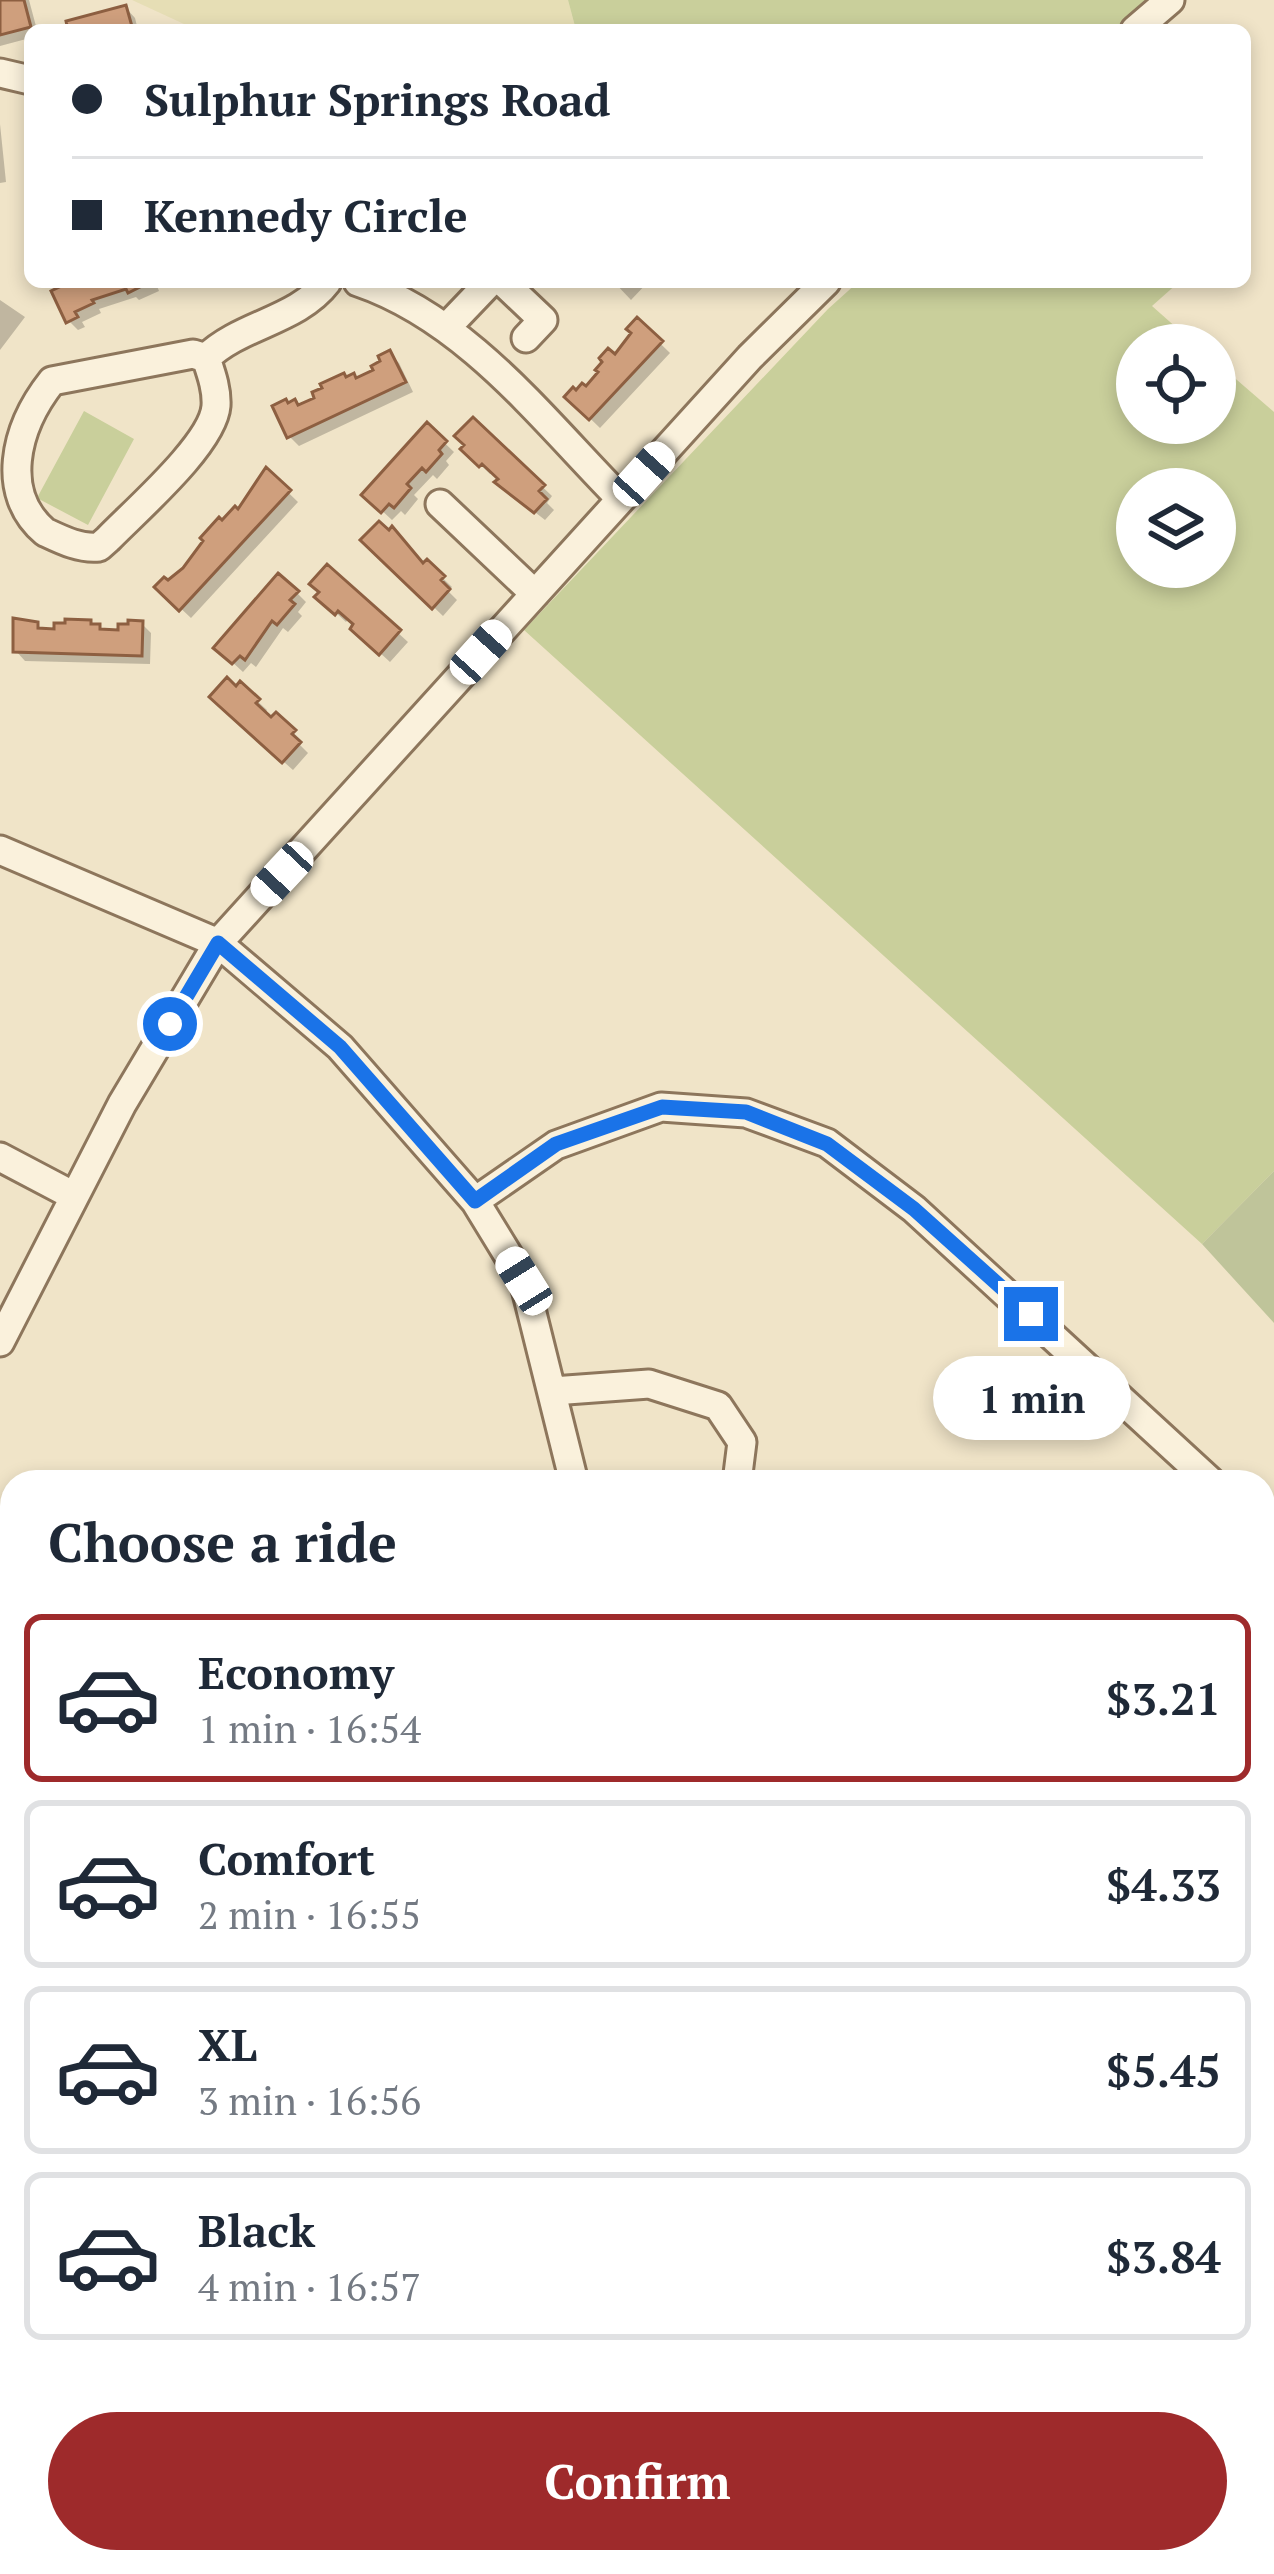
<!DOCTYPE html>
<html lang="en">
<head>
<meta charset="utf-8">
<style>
  :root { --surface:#fff; --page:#f2f2f3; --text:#1f2937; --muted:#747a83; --line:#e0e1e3; --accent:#9e2a2b }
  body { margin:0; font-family:"PT Serif",serif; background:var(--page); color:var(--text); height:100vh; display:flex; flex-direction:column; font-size:45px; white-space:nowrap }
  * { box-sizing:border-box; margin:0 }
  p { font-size:39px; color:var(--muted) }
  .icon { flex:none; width:66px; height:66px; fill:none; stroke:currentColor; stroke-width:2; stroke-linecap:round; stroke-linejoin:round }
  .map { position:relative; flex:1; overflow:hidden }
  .sheet { position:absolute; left:0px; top:1470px; width:1275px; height:1104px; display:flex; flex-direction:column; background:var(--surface); border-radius:36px 36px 0 0; box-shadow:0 6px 18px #0003 }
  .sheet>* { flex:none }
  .guide { position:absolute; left:24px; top:24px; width:1227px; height:264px; border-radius:18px; box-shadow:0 6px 18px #0003; display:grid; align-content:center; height:264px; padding:0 48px; background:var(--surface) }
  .buttons { position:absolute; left:1116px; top:324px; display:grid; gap:24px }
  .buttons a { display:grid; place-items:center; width:120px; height:120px; border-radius:50%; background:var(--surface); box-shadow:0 6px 18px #0003; font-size:60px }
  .end { position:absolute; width:54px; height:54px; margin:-27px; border:15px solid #1a73e8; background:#fff; box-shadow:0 0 0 6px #fff }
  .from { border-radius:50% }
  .bubble { position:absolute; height:84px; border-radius:42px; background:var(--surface); box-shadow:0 6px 18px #0003; font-size:39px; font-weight:600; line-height:84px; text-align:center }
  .car { position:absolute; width:36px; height:72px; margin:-36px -18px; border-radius:15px; box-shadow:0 0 9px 3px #0007; background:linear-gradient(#fff 24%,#345 0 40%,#fff 0 76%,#345 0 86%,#fff 0) }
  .guide b { display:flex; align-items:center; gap:42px; height:114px; font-size:45px }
  .guide b+b { border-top:3px solid var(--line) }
  .guide i { width:30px; height:30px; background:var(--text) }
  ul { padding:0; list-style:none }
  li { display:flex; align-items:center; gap:36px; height:168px; margin:0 24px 18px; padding:0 24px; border:6px solid var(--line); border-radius:18px }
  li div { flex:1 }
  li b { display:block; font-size:45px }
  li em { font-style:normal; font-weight:600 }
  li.active { border-color:var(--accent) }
  li>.icon { width:108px; height:108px; stroke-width:1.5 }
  h2 { padding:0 48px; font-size:54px; line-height:144px }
  .button { display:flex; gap:24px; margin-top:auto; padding:24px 48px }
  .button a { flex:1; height:138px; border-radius:72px; background:var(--accent); color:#fff; font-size:48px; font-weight:600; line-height:138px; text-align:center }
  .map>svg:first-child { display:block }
</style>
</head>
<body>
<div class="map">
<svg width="1274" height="2574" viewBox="0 0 1274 2574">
  <rect width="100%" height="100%" fill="#f0e4c8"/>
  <path fill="#e6deb5" d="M132,0H568L576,30H197Z"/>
  <path fill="#c9cf9b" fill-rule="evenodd" d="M568,0H1170L1135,30H576Z
    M858,282H1179L1152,306L1196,345H1137V423H1215V361L1274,412V1171L1202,1244L524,630L828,309ZM1137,489H1215V567H1137Z
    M84,411L134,439L88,525L37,498Z"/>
  <path fill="#bfc49a" d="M1274,1171V1323L1202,1244Z
    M1274,2144V2346L1263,2333V2148Z"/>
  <path fill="#0003" d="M0,0H29L37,30H30V38L0,46Z
    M126,8L135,18L138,30H71Z
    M0,124L6,182L0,183Z
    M77,282H166L157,286L159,291L139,300L136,297L99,309L101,313L82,322L85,327L78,330L69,321Z
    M614,282H648L631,300Z
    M0,300L25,317L0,350Z
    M637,321L670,353L600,428L568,397L586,390L634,333Z
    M390,354L399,363L413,392L299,446L290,437L357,381L377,372Z
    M473,421L552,496L547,503L554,510L545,520L508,491L493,471L490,474L464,449Z
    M427,426L454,452L446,461L449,465L437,479L433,475L414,495L418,499L405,515L401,511L392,520L365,495Z
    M267,472L298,502L191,618L158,587L185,570L207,541L238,513Z
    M364,540L424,567L427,563L452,587L448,591L457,600L443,616Z
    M327,568L408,642L390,662L354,629L357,625L349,618L346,622L319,597Z
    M297,593L306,602L298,612L302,616L288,632L283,628L256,667L251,663L243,672L217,648Z
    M142,624L151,633L150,664L25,661L16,651L36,625L42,631L93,627L121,633Z
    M240,685L267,710L264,714L272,721L276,716L303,742L300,745L308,753L293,770L222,707Z
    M0,1718L12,1722V1782L0,1778Z
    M12,2095V2125L9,2126L0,2113V2103Z
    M0,2523L10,2532L0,2546Z
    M41,2562L55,2574H27Z
    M364,2564L375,2574H351Z"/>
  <path fill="#cf9f7d" stroke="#8d5f41" stroke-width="3" d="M0,0H24L31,27L0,35Z
    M126,5L133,30H68L66,21Z
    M70,282H150L128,293L126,289L92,300L94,303L75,312L78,317L66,323L51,291Z
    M637,317L663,341L589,420L564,397L573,387L576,390L582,383L586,386L598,372L595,370L602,362L599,358L608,348L615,354L631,333L626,329Z
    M390,350L406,382L287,438L272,406L286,399L288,403L295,399L298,405L314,398L312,392L322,388L320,384L344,373L346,377L354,373L356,378L373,370L371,366L380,361L378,356Z
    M473,417L545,485L539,491L547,499L534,513L494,482L498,479L482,464L479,467L460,449L464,445L454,436Z
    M427,422L447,441L439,450L442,454L426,472L422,468L407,484L411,488L394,508L389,504L381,513L361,495Z
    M266,467L291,490L179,611L154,587L164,577L168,580L183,568L203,541L200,538L219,517L222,520L235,506L238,509Z
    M379,521L389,530L392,526L423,563L427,559L445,576L441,580L450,589L432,609L360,540Z
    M327,564L401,630L379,655L350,629L353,624L338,611L335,615L314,597L319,592L309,584Z
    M278,573L299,591L290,600L295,604L277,625L272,621L245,660L240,656L232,664L213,648Z
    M13,618L38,622V628L54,629V623H65V619L91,620V624H100V629L118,630V624H128V620L143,621L142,656L13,652Z
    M227,677L236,686L240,681L260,699L256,703L271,717L276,712L296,730L292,734L301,742L282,763L209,697Z
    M0,1716L12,1719V1750L5,1775L0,1773Z
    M1,2289L12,2304V2359L0,2342Z"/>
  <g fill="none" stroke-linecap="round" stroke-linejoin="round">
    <defs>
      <path id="minor" d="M1135,30L1170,0
        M0,73L30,80
        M358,282C467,319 542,419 621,499
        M503,282L543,320L526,338
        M447,327L490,282
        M193,354L206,358C211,373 217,389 216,406C213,444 135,511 108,539L99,547C80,549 62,540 45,532C0,494 14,429 52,381Z
        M206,358C241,324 297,321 327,282
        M440,504L535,594
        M0,850L218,943L340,1047L475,1201L524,1281L574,1482
        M0,1157L74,1196
        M475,1201L556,1145L661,1107L746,1113L827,1143L914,1209L1211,1482
        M0,1342L122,1104L218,943L750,357L826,282
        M553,1391L649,1384L718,1406L742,1442L737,1482
        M1263,1531L1274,1546
        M1263,1611L1274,1602
        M0,1668L12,1670
        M1263,1712L1274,1721
        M1263,2010L1274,2007
        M0,2201L12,2218
        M260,2562L269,2574
        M1000,2562L1008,2574
        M1116,2562L1126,2574
        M1226,2574L1234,2562"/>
    </defs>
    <use href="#minor" stroke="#8d765c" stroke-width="33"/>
    <use href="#minor" stroke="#faf1dc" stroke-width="27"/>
  </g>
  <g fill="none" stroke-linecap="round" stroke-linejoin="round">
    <path stroke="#1a73e8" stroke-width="15" d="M170,1024L218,943L340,1047L475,1201L556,1144L662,1107L746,1112L827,1144L914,1209L1031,1314"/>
  </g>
</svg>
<div class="buttons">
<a><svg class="icon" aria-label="locate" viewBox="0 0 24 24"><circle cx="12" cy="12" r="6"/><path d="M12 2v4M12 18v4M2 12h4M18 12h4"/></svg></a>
<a><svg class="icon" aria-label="layers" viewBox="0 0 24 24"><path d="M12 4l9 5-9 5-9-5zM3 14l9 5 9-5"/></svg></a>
</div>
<i class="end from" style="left:170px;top:1024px"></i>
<i class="end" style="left:1031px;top:1314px"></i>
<div class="bubble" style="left:933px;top:1356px;width:198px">1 min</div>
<i class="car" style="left:644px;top:474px;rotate:42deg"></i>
<i class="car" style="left:481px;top:652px;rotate:42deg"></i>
<i class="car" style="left:282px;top:874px;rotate:223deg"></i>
<i class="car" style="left:524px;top:1281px;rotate:328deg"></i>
<div class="guide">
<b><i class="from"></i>Sulphur Springs Road</b>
<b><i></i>Kennedy Circle</b>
</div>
<section class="sheet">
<h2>Choose a ride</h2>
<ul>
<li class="active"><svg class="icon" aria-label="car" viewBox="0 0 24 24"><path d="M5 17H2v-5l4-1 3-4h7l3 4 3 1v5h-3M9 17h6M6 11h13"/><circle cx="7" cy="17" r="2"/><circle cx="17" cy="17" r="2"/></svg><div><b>Economy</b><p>1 min · 16:54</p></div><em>$3.21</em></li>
<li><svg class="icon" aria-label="car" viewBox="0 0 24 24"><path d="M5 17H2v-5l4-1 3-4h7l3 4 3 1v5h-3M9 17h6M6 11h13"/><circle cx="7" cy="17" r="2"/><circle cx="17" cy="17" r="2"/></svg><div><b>Comfort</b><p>2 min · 16:55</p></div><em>$4.33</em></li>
<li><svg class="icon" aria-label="car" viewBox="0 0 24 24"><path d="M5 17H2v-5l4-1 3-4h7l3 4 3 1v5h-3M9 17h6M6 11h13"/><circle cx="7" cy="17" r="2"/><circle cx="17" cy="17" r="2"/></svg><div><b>XL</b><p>3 min · 16:56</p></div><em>$5.45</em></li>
<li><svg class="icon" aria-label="car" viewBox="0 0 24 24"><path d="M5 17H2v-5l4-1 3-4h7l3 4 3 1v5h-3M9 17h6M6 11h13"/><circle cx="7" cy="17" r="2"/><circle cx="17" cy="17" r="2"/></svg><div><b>Black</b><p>4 min · 16:57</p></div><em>$3.84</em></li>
</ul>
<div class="button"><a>Confirm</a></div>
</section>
</div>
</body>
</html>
